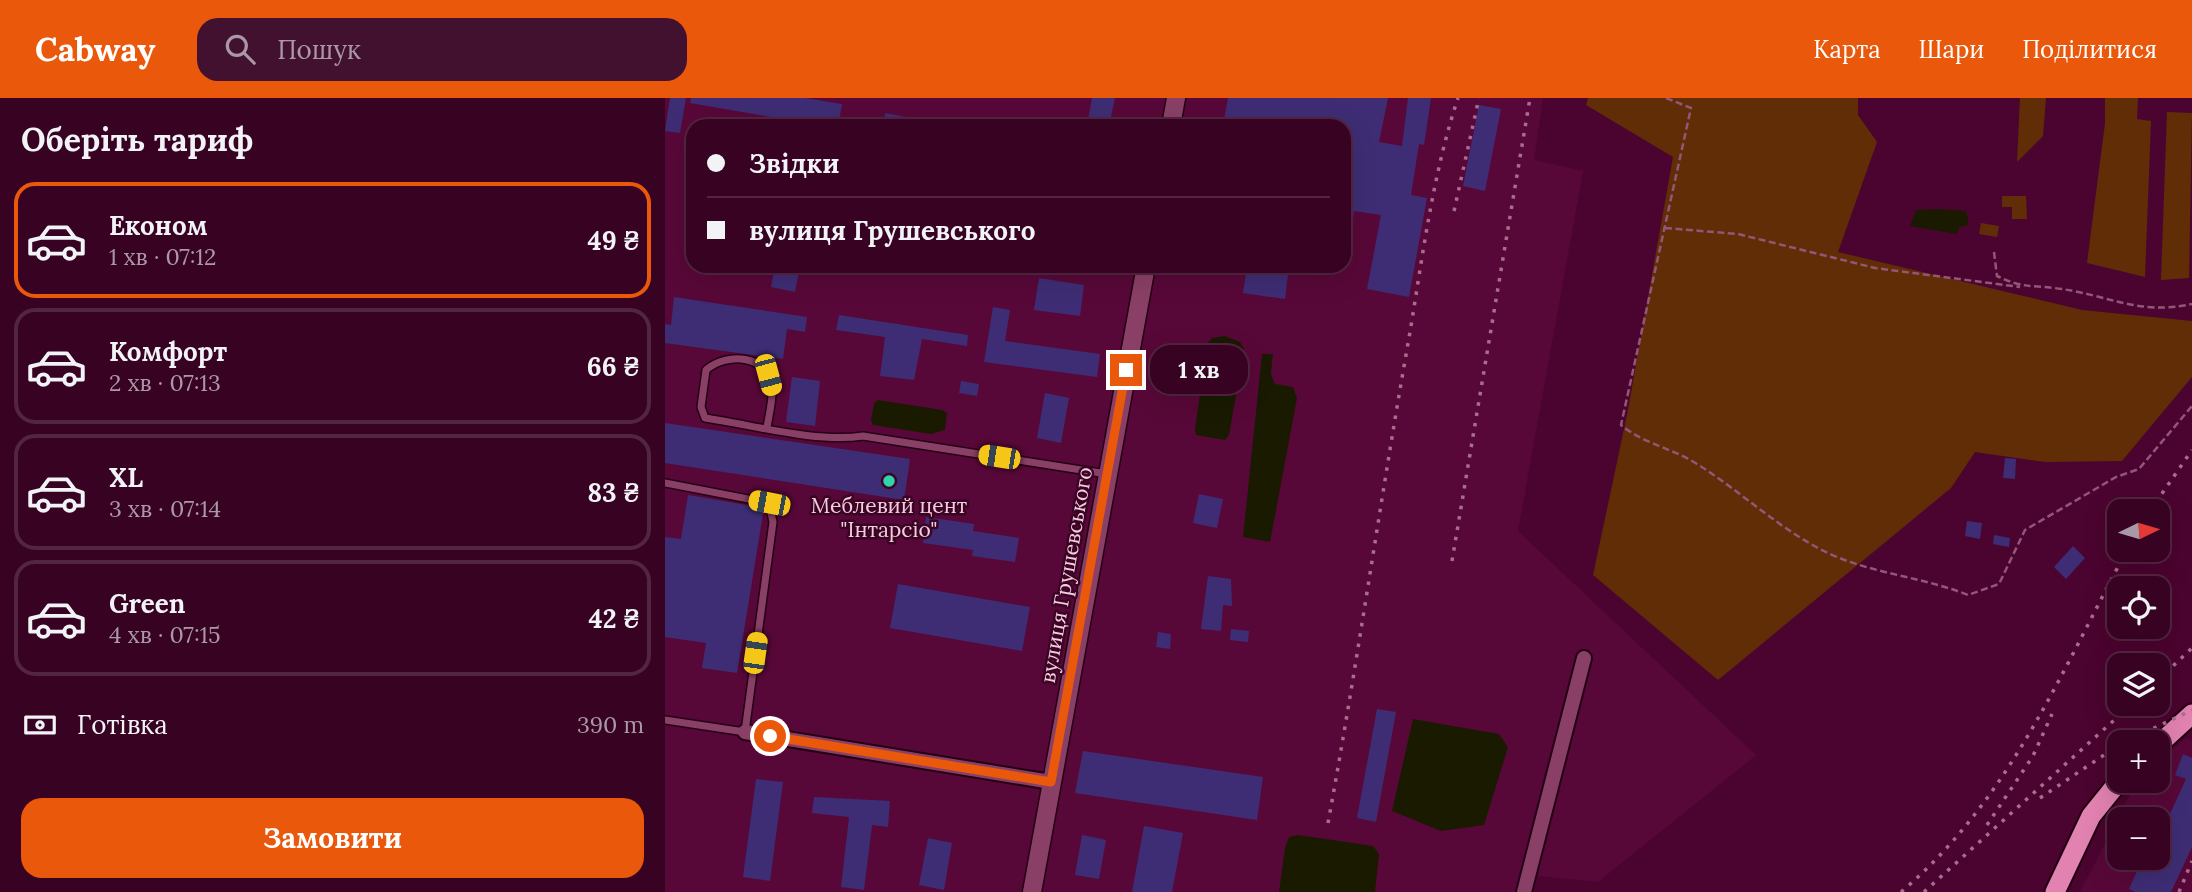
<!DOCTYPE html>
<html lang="uk">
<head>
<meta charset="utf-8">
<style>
  :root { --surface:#380323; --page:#431130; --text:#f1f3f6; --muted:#ab98a6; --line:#522541; --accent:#ea580c }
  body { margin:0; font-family:Lora,serif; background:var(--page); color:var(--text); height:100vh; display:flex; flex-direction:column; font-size:26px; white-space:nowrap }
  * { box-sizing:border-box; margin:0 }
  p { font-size:23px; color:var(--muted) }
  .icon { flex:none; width:38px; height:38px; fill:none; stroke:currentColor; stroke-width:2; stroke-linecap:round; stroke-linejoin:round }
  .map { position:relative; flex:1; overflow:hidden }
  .details { display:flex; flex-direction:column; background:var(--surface); width:665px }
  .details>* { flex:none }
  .banner { position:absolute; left:21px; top:21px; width:665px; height:154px; border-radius:21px; box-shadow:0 7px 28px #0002,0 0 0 2px var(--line); display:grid; align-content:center; height:154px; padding:0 21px; background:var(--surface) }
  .needle { width:46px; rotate:85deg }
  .buttons { position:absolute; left:1442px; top:401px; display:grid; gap:14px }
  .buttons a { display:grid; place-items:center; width:63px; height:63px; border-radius:14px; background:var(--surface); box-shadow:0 7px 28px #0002,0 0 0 2px var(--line); font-size:35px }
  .end { position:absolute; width:32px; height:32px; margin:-16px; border:9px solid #ea580c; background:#fff; box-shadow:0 0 0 4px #fff }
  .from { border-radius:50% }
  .bubble { position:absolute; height:49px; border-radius:21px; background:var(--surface); box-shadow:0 7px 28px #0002,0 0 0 2px var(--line); font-size:23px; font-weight:700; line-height:49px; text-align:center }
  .car { position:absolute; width:21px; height:42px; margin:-21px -10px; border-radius:9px; box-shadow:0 0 5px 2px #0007; background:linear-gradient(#f5c518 24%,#345 0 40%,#f5c518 0 76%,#345 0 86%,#f5c518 0) }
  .banner b { display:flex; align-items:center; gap:24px; height:66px; font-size:26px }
  .banner b+b { border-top:2px solid var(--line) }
  .banner i { width:18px; height:18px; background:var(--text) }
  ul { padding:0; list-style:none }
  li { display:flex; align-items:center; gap:21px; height:116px; margin:0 14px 10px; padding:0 7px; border:4px solid var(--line); border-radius:21px }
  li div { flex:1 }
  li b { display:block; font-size:26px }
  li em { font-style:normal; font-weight:700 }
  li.on { border-color:var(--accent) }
  li>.icon { width:63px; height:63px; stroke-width:1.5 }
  h2 { padding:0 21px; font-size:32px; line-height:84px }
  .pay { display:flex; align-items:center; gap:18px; height:77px; padding:0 21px; font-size:26px }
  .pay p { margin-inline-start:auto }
  .button { display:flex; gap:14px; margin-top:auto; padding:14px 21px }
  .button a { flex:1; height:80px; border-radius:21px; background:var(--accent); color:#fff; font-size:28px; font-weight:700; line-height:80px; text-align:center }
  header { display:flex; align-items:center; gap:42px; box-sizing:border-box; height:98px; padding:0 35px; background:var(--accent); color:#fff }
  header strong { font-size:33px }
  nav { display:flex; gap:38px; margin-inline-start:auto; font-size:24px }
  .search { width:490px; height:63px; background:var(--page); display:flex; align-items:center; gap:18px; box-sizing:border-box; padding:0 24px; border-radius:21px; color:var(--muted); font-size:26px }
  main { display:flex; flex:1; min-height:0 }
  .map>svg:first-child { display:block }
</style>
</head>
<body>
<header>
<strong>Cabway</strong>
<div class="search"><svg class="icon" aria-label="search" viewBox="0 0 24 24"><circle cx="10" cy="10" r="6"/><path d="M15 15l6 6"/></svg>Пошук</div>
<nav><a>Карта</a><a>Шари</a><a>Поділитися</a></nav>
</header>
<main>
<section class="details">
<h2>Оберіть тариф</h2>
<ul>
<li class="on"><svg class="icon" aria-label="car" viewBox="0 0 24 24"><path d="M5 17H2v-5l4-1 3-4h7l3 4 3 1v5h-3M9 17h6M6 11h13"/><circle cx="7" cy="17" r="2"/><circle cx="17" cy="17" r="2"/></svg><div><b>Економ</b><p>1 хв · 07:12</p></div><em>49 ₴</em></li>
<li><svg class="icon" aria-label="car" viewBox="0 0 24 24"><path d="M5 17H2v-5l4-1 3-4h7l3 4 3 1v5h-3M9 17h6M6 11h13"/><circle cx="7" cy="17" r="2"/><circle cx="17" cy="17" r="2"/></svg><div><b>Комфорт</b><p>2 хв · 07:13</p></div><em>66 ₴</em></li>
<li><svg class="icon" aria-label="car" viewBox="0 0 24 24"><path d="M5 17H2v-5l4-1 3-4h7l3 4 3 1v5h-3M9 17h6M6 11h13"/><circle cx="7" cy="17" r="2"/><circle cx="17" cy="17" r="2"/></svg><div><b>XL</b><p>3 хв · 07:14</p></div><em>83 ₴</em></li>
<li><svg class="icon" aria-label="car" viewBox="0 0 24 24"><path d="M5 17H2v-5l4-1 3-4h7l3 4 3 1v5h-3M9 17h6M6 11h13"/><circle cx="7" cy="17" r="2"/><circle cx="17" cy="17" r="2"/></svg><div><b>Green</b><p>4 хв · 07:15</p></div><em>42 ₴</em></li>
</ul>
<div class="pay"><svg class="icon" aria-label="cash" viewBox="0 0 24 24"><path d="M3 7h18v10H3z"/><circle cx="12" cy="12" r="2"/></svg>Готівка<p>390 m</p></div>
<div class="button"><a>Замовити</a></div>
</section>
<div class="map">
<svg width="1527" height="794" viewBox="0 0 1527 794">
  <rect width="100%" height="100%" fill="#4b042f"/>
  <path fill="#580838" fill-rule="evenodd" d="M0,0H878L869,62L918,73L853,433L1091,657L933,784L873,778L868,794H0ZM28,28H679V168H28Z
    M1521,640L1527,643V794H1415L1472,683L1493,682V663ZM1454,721H1493V760H1454Z"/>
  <path fill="#612d07" d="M923,0H1193V17L1212,44L1173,154L1417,212L1527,223V279L1457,363L1380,364L1310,354L1286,390L1053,582L928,477L962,317L1008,59L921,7Z
    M1355,0H1381L1378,38L1352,64Z
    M1440,0H1473L1472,21L1486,23L1480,179L1422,165L1440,25Z
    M1502,14L1527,15L1524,180L1496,182Z
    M1337,98H1361L1362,121H1347V109H1337Z
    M1316,125L1334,128L1332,139L1314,136Z"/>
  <path fill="#191a00" d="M1274,111L1301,113L1304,127L1294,129L1292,136L1245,128L1251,112Z
    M560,238L575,244L579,251L564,337L560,342L531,337L530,332L542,246L547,240Z
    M597,256H608L606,276L610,286L628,289L632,300L605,444L578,439Z
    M213,302L277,312L282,315L280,332L266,336L208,327L206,322L209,305Z
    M748,621L834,636L843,649L819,727L776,733L727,713Z
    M633,737L708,748L714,756L710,794H614L620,750L624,739Z"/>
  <path fill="#3e2d74" d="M5,0H21L15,35L0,33Z
    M26,0H140L177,6L173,28H158L25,5Z
    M427,0H450L444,28H422Z
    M563,0H723L714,44L737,48L743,0H766L759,47L754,46L746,97L762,100L744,199L702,191L716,117L689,113L688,122L679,121V28H558Z
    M814,7L836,11L820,93L798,88Z
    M220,15L263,23V28H218Z
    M110,168H135L130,194L106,189Z
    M582,168H624L620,201L578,195Z
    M374,180L419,187L415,218L369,212Z
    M9,199L142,219L140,234L122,231L118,261L0,245V226L6,227Z
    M328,209L345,212L340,243L435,256L432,279L319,264Z
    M174,217L303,237L302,248L257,241L249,282L215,278L220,239L171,232Z
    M127,279L155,283L150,328L121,324Z
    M296,283L314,286L312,298L294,295Z
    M380,295L404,300L396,345L372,340Z
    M0,325L245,361L239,402L0,365Z
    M1340,360L1351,361L1350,381L1338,380Z
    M534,396L558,401L552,430L528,425Z
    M23,397L99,410L72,575L37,570L41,545L0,539V439L16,441Z
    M261,419L309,426L308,433L354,440L350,464L307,458L308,452L258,445Z
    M1302,423L1317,425L1315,441L1300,438Z
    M1329,437L1345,440L1344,449L1328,446Z
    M1408,448L1420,460L1401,481L1389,469Z
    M543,478L566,481L567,508L558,507L556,533L536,531Z
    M233,486L365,509L357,553L225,530Z
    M566,531L584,533L583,544L565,542Z
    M493,534L506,536L505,551L491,549Z
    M712,611L731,614L711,724L692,720Z
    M418,653L598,679L592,722L410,695Z
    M1518,656L1527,660V749L1506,794H1470L1464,791L1478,760H1493V728L1499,716L1504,718L1521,681L1510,677Z
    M91,681L118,684L105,783L78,779Z
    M149,699L225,703L223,729L207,727L199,792L176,789L184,719L147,715Z
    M479,728L518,735L507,794H467Z
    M417,737L441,742L434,781L410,777Z
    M263,740L287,745L279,792L254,787Z"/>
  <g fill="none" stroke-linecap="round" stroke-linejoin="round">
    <defs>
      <path id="service" d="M102,329C104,317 108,302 107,290C103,256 62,254 41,272L36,309L40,320C88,327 151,345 198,338L442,376
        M0,385L104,405L108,424L80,634L0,622"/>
      <path id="minor" d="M80,634L386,684
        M859,794L919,560"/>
      <path id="tertiary" d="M506,28L511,0
        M367,794L481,168"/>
      <path id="trunk" d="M1493,647L1527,616
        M1390,794L1426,718L1455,682"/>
    </defs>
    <use href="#service" stroke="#240214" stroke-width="10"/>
    <use href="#minor" stroke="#240214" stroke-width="18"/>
    <use href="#tertiary" stroke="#240214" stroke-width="21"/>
    <use href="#trunk" stroke="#240214" stroke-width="23"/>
    <path stroke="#925778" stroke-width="2.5" stroke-dasharray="7 3.5" stroke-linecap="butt" d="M1001,0L1026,10L956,327C979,346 1007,350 1032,366C1077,394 1116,433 1165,456C1209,476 1258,479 1303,497L1334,486L1360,432L1451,379L1474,371L1527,308
      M1000,130L1073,136L1210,170L1355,189
      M1329,154L1332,178C1357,190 1364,187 1389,190C1442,196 1472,218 1527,206"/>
    <use href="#service" stroke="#8a4066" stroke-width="7"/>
    <use href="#minor" stroke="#8a4066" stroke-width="14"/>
    <use href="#tertiary" stroke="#8a4066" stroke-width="18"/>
    <use href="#trunk" stroke="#e182b0" stroke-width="19"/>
    <path stroke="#a76f8d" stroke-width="3.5" stroke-dasharray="3.5 7" stroke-linecap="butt" d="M789,113L814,0
      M1485,413L1527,352
      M787,463L865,0
      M1493,582L1527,550
      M1460,644L1527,612
      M1375,700L1454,647
      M663,725C693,562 716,397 745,234C758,156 768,75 793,0
      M1322,727L1368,658L1387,616
      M1236,794C1344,703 1397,572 1462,452
      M1259,794L1467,606
      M1514,794L1527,763"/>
  </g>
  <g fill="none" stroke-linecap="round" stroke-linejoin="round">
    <path stroke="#ea580c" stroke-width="9" d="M105,638L386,684L461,272"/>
  </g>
  <circle fill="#30d4aa" stroke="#3a0524" stroke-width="2.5" cx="224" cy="383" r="7"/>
  <g text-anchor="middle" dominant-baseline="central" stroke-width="5" stroke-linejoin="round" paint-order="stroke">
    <g font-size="21" fill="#f6cbde" stroke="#3a0524">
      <text x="224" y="407">Меблевий цент<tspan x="224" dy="24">"Інтарсіо"</tspan></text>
    </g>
    <g font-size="21" fill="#f6cbde" stroke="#3a0524">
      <text transform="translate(401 477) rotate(-80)">вулиця Грушевського</text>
    </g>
  </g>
</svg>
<div class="buttons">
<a><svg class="needle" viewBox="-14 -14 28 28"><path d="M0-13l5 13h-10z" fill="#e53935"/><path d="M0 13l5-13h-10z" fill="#ab98a6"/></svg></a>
<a><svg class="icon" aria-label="locate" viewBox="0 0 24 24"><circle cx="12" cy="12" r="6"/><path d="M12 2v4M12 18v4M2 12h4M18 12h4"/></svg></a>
<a><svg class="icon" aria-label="layers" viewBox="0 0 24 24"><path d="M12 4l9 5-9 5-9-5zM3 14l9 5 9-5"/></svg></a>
<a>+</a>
<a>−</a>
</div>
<i class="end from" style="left:105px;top:638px"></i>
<i class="end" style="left:461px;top:272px"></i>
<div class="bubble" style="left:485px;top:247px;width:98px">1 хв</div>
<i class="car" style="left:103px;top:277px;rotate:165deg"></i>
<i class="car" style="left:334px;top:359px;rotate:279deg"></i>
<i class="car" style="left:104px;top:405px;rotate:281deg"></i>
<i class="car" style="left:90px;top:555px;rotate:8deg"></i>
<div class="banner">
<b><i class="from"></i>Звідки</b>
<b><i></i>вулиця Грушевського</b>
</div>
</div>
</main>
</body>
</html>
